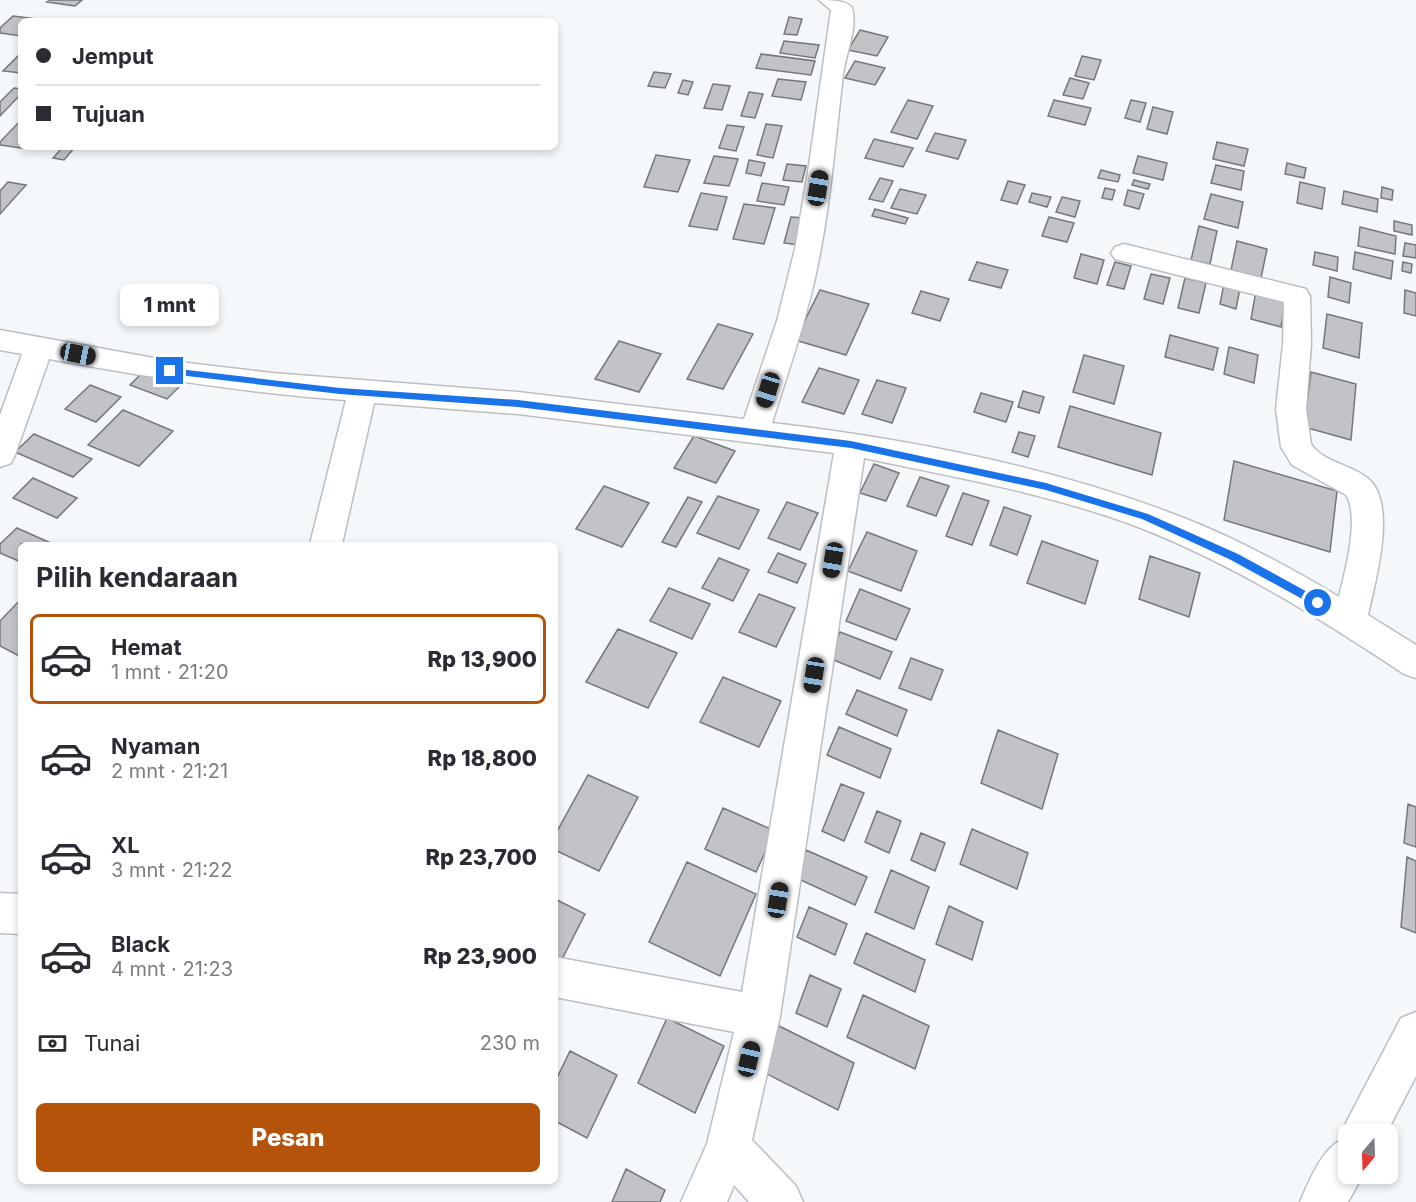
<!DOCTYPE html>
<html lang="id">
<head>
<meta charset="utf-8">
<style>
  :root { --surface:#fff; --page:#f7f7f7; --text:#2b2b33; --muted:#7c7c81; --line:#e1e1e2; --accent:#b45309 }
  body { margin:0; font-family:Inter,sans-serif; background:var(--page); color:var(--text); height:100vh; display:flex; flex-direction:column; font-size:22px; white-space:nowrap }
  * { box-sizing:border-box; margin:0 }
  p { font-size:20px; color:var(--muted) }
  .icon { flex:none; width:33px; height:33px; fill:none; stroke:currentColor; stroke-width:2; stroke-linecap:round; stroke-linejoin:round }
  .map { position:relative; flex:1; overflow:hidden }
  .details { position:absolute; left:18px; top:542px; width:540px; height:642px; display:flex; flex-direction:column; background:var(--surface); border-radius:9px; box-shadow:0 3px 9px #0003 }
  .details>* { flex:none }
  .hud { position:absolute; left:18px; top:18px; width:540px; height:132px; border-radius:9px; box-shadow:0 3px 9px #0003; display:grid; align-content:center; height:132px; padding:0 18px; background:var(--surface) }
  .needle { width:39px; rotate:199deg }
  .controls { position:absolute; left:1338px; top:1124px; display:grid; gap:12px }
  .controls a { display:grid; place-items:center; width:60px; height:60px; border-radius:9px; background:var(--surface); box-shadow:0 3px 9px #0003; font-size:30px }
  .end { position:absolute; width:27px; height:27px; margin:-14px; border:8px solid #1a73e8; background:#fff; box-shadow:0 0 0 3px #fff }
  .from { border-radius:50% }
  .bubble { position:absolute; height:42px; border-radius:9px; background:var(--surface); box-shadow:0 3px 9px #0003; font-size:20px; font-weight:800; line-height:42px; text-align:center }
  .car { position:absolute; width:18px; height:36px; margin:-18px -9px; border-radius:8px; box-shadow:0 0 4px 2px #0007; background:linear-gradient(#222 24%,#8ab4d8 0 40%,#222 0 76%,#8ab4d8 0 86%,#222 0) }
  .hud b { display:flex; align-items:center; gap:21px; height:57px; font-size:22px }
  .hud b+b { border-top:2px solid var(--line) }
  .hud i { width:15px; height:15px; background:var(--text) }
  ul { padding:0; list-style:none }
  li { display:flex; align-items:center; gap:18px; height:90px; margin:0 12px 9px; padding:0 6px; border:3px solid transparent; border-radius:9px }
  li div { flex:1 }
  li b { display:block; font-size:22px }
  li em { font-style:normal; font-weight:800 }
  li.active { border-color:var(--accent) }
  li>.icon { width:54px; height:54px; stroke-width:1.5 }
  h2 { padding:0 18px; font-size:27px; line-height:72px }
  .pay { display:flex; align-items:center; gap:15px; height:66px; padding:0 18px; font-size:22px }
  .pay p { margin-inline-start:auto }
  .cta { display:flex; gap:12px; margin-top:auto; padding:12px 18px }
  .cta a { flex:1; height:69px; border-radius:9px; background:var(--accent); color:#fff; font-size:24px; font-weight:800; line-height:69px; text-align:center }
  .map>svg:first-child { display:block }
</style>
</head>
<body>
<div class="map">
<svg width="1416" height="1202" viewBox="0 0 1416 1202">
  <rect width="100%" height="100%" fill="#f5f8fb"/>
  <path fill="#c1c3c7" stroke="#75787b" stroke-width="1.5" d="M50,0H82L75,6L47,2Z
    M13,16L44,20L21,21V36L0,33V28Z
    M789,17L802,19L797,35L784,34Z
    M860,30L888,37L877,56L848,50Z
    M784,41L819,45L815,58L780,53Z
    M761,54L815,61L811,75L756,68Z
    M19,55L21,73L3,71Z
    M1082,56L1101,60L1094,80L1075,76Z
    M855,61L885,68L875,85L845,78Z
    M654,72L671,74L665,88L648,86Z
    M1070,78L1089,83L1083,99L1063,95Z
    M778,79L806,82L801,100L772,96Z
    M683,80L693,82L688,95L678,93Z
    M713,84L730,86L722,110L704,108Z
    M14,88L21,89V94L0,116V102Z
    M749,92L763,94L755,118L741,116Z
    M908,100L933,106L917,139L891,132Z
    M1054,100L1091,108L1085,125L1048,116Z
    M1131,100L1146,103L1140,122L1125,118Z
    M1153,107L1173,112L1167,134L1147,129Z
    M21,120V147H30L28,149L0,145V142Z
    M766,124L782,126L773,158L757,155Z
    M727,125L744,127L736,151L719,148Z
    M935,133L966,140L958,159L926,151Z
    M874,139L913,148L903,167L865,158Z
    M1217,142L1248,149L1244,166L1213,159Z
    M63,147H75L64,160L53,158Z
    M656,155L690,160L678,192L644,187Z
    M714,156L738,159L729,186L704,183Z
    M1138,156L1167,163L1163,180L1133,173Z
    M749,160L765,163L761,176L746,173Z
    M1287,163L1306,168L1304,178L1285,174Z
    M787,164L806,166L802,182L783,180Z
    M1216,165L1244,171L1241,190L1211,183Z
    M1101,170L1120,175L1118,182L1098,178Z
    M880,178L893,181L883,202L869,199Z
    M1134,180L1150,184L1148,189L1132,185Z
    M1008,181L1025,185L1017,204L1001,200Z
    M8,182L26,185L0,214V191Z
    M1300,182L1325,188L1322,209L1297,203Z
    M762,183L789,187L784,205L757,201Z
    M1382,187L1393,190L1392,200L1381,198Z
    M1105,188L1115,190L1112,200L1102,198Z
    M900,189L926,195L917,214L891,208Z
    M1128,190L1144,194L1139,209L1124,205Z
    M1344,191L1378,199L1377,212L1342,204Z
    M701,193L727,197L717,230L689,226Z
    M1032,193L1051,197L1047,207L1029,202Z
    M1211,194L1243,202L1238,228L1204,219Z
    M1062,197L1080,201L1075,217L1056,212Z
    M744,204L775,208L764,244L733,239Z
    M875,209L908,218L905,224L872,216Z
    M791,217L804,218L798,245L784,243Z
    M1049,217L1074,223L1067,242L1042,236Z
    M1394,221L1412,225V235L1394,231Z
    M1199,226L1217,231L1210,264L1191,260Z
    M1360,227L1396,236L1395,254L1358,246Z
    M1237,241L1267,249L1261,278L1231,270Z
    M1405,243L1416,245V258L1403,256Z
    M1315,252L1338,257L1337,271L1313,265Z
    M1355,252L1393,261L1391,279L1353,269Z
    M1081,254L1104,260L1097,284L1074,278Z
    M977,262L1008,270L1001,288L969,280Z
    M1115,262L1131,266L1124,289L1107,285Z
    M1403,262L1412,264L1411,273L1402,271Z
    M1151,274L1170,278L1163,304L1144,299Z
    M1330,277L1351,283L1349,303L1328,297Z
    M1185,278L1206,283L1199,313L1178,308Z
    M1225,279L1241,283L1236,309L1220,304Z
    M820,290L869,304L846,355L795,340Z
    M1405,290L1416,293V316L1404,313Z
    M921,291L949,299L940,321L912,313Z
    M1256,291L1286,298L1281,327L1251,319Z
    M1327,314L1362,323L1359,358L1323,348Z
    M718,324L753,334L723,389L687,379Z
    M1170,335L1218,348L1213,370L1165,357Z
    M619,341L661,354L639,392L595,379Z
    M1229,347L1258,355L1254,383L1224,374Z
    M1084,355L1124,366L1114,404L1073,392Z
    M147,368L184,382L167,399L130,385Z
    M819,368L859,380L844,414L802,402Z
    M1311,372L1356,384L1351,440L1304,427Z
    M877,380L906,388L892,423L862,414Z
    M90,385L121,397L96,422L65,409Z
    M1023,391L1044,397L1039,413L1018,407Z
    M981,393L1013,402L1006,422L974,412Z
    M1070,406L1161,433L1152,475L1058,447Z
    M123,410L173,431L139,466L88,445Z
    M1019,432L1035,436L1028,457L1012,452Z
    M34,434L92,459L73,477L15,452Z
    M694,436L735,451L716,483L674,468Z
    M1234,461L1337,491L1330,552L1224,520Z
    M874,464L899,473L886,501L860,493Z
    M920,477L949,486L936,516L907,506Z
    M33,478L77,498L57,518L13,498Z
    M604,486L649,503L622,547L576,529Z
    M963,493L989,501L972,545L946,536Z
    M718,496L759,510L739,549L697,533Z
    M688,497L702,502L676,547L662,542Z
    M787,502L818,513L800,550L768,538Z
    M1004,507L1031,516L1017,555L990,545Z
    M17,528L53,544H21V562L0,553V544Z
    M867,532L917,551L901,591L848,571Z
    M1042,541L1098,561L1085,604L1027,583Z
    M778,553L806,564L797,583L768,572Z
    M1150,556L1200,573L1189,617L1139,599Z
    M719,558L749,570L733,601L702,588Z
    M669,588L710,604L692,639L650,621Z
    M860,589L910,609L896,640L846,621Z
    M759,594L795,608L776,647L739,632Z
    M21,599V657L0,646V621Z
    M618,629L677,653L648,708L586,682Z
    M840,632L892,652L880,679L829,658Z
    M911,658L943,670L931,700L899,688Z
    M723,677L781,701L759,747L700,722Z
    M857,690L907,710L897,736L846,714Z
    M839,727L891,749L880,778L827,755Z
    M998,730L1058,754L1042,809L981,783Z
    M588,775L638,797L599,871L555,850V835Z
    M841,784L864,793L844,841L822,831Z
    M1408,804L1416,807V847L1404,843Z
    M723,808L775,831L756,872L705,849Z
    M877,811L901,821L889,853L865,842Z
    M972,829L1028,853L1017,889L960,864Z
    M921,833L945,843L935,871L911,860Z
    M806,850L867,877L855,905L794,877Z
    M1407,857L1416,861V933L1401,927Z
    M687,862L756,894L720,976L649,942Z
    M891,870L929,887L914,929L875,912Z
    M555,899L585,914L556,971H555Z
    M949,906L983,922L972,960L936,944Z
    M809,907L847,924L835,955L797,937Z
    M866,933L925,960L915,992L854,963Z
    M810,975L841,989L827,1027L796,1013Z
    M863,995L929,1026L915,1069L847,1037Z
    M667,1018L724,1046L695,1113L638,1083Z
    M775,1024L854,1063L838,1110L757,1069Z
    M570,1051L617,1075L587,1138L555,1121V1082Z
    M626,1169L665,1190L660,1202H612Z"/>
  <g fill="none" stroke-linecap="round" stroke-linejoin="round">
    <defs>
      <path id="minor" d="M819,0C828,0 848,0 852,8C858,28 845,55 843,75C835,143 830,211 815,278C804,327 787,375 772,423C911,439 1058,468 1189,520C1241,541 1291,568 1339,597C1345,572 1360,517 1346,495L1292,465L1281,447L1276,409L1283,344L1284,302L1115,259L1111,253L1115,247L1124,244L1306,289L1310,296L1311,344L1306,409L1311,444C1323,462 1349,464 1366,477C1399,500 1375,582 1368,615L1416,645V678L1404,674C1318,617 1230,562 1133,525C1046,493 954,477 864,458L780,1016L752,1140L796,1186L803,1202H749L734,1185L727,1202H681L707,1144L734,1032L555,997V957L742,992L834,453L518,414L374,403L342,544H310L346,400C245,393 148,377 49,359L15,455L11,463L0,467V415L22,354L0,350V330L170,361L272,373L518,392L744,419L777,321L795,249L809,165L831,10Z
        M0,893L21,894V934L0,933Z
        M1416,1012V1076L1386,1134H1348V1173H1364L1348,1202H1300C1309,1181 1322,1148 1343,1139L1341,1134L1348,1119L1401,1018Z"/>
    </defs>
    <use href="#minor" stroke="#bcbec2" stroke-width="3"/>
    <use href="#minor" fill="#fff" fill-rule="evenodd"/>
  </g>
  <path fill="#1a73e8" d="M170,368L340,388L518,400L851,441L1046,483L1148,514L1238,554L1322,600L1323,603L1318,607L1315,606L1231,560L1142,519L1046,490L851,448L518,407L340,394L170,374L166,371Z"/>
</svg>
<div class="controls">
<a><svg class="needle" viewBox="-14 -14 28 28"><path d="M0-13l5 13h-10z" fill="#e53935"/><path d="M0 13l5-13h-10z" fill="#7c7c81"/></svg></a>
</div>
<i class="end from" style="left:1318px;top:603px"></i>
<i class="end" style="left:170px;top:371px"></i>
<div class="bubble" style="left:120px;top:284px;width:99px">1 mnt</div>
<i class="car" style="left:818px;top:188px;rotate:9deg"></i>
<i class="car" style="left:78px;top:354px;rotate:101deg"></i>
<i class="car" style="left:768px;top:390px;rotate:197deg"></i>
<i class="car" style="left:833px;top:560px;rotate:189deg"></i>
<i class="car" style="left:814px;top:675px;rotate:189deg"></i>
<i class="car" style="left:778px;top:900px;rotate:9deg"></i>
<i class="car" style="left:749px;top:1059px;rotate:13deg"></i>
<div class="hud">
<b><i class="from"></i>Jemput</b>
<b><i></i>Tujuan</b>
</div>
<section class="details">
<h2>Pilih kendaraan</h2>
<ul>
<li class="active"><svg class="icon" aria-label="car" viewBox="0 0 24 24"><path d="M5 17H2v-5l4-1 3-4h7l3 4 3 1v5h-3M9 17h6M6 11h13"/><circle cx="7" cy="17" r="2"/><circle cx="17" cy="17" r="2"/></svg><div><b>Hemat</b><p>1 mnt · 21:20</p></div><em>Rp 13,900</em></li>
<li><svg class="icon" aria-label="car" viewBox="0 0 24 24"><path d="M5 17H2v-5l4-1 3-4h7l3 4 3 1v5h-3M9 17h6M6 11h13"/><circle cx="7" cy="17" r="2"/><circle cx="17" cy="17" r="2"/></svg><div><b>Nyaman</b><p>2 mnt · 21:21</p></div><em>Rp 18,800</em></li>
<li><svg class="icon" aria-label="car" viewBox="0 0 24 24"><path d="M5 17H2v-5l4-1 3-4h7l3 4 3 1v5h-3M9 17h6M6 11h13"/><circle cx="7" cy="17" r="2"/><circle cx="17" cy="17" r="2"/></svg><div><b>XL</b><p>3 mnt · 21:22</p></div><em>Rp 23,700</em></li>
<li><svg class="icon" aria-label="car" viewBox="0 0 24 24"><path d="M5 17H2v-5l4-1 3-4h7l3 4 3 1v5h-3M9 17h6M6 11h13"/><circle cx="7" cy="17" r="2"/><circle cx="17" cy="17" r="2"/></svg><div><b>Black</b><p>4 mnt · 21:23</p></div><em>Rp 23,900</em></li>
</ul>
<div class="pay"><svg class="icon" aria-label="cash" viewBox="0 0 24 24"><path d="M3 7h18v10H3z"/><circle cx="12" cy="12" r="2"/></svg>Tunai<p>230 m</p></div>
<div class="cta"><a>Pesan</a></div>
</section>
</div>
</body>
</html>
